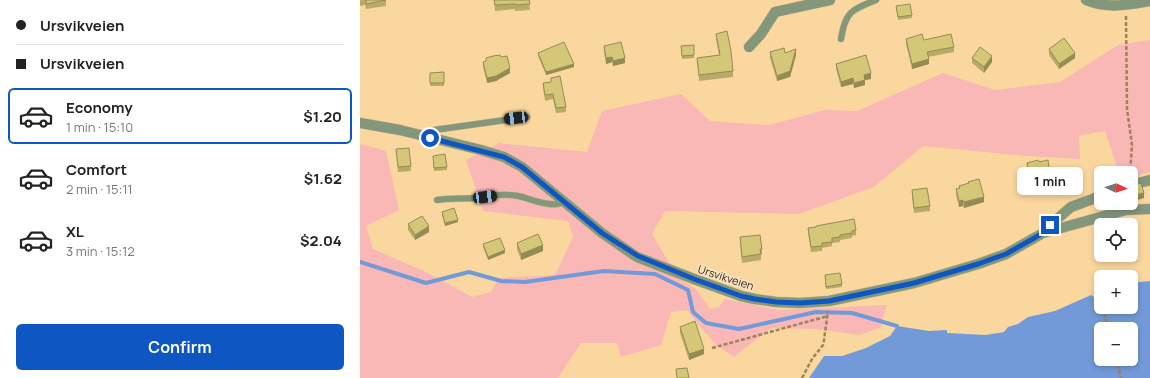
<!DOCTYPE html>
<html lang="en">
<head>
<meta charset="utf-8">
<style>
  :root { --surface:#fff; --page:#f2f2f2; --text:#222; --muted:#767676; --line:#e0e0e0; --accent:#0e57c2 }
  body { margin:0; font-family:Manrope,sans-serif; background:var(--page); color:var(--text); height:100vh; display:flex; flex-direction:column; font-size:15px; white-space:nowrap }
  * { box-sizing:border-box; margin:0 }
  p { font-size:13px; color:var(--muted) }
  .icon { flex:none; width:22px; height:22px; fill:none; stroke:currentColor; stroke-width:2; stroke-linecap:round; stroke-linejoin:round }
  .map { position:relative; flex:1; overflow:hidden }
  .panel { display:flex; flex-direction:column; background:var(--surface); width:360px }
  .panel>* { flex:none }
  .guide { display:grid; align-content:center; height:88px; padding:0 16px; background:var(--surface) }
  .needle { width:26px; rotate:94deg }
  .controls { position:absolute; left:734px; top:166px; display:grid; gap:8px }
  .controls a { display:grid; place-items:center; width:44px; height:44px; border-radius:6px; background:var(--surface); box-shadow:0 2px 6px #0003; font-size:20px }
  .end { position:absolute; width:18px; height:18px; margin:-9px; border:5px solid #0e57c2; background:#fff; box-shadow:0 0 0 2px #fff }
  .from { border-radius:50% }
  .bubble { position:absolute; height:28px; border-radius:6px; background:var(--surface); box-shadow:0 2px 6px #0003; font-size:13px; font-weight:700; line-height:28px; text-align:center }
  .car { position:absolute; width:12px; height:24px; margin:-12px -6px; border-radius:5px; box-shadow:0 0 3px 1px #0007; background:linear-gradient(#222 24%,#8ab4d8 0 40%,#222 0 76%,#8ab4d8 0 86%,#222 0) }
  .guide b { display:flex; align-items:center; gap:14px; height:38px; font-size:15px }
  .guide b+b { border-top:1px solid var(--line) }
  .guide i { width:10px; height:10px; background:var(--text) }
  ul { padding:0; list-style:none }
  li { display:flex; align-items:center; gap:12px; height:56px; margin:0 8px 6px; padding:0 8px; border:2px solid transparent; border-radius:6px }
  li div { flex:1 }
  li b { display:block; font-size:15px }
  li em { font-style:normal; font-weight:700 }
  li.active { border-color:var(--accent) }
  li>.icon { width:36px; height:36px; stroke-width:1.5 }
  .cta { display:flex; gap:8px; margin-top:auto; padding:8px 16px }
  .cta a { flex:1; height:46px; border-radius:6px; background:var(--accent); color:#fff; font-size:16px; font-weight:700; line-height:46px; text-align:center }
  main { display:flex; flex:1; min-height:0 }
  .map>svg:first-child { display:block }
</style>
</head>
<body>
<main>
<section class="panel">
<div class="guide">
<b><i class="from"></i>Ursvikveien</b>
<b><i></i>Ursvikveien</b>
</div>
<ul>
<li class="active"><svg class="icon" aria-label="car" viewBox="0 0 24 24"><path d="M5 17H2v-5l4-1 3-4h7l3 4 3 1v5h-3M9 17h6M6 11h13"/><circle cx="7" cy="17" r="2"/><circle cx="17" cy="17" r="2"/></svg><div><b>Economy</b><p>1 min · 15:10</p></div><em>$1.20</em></li>
<li><svg class="icon" aria-label="car" viewBox="0 0 24 24"><path d="M5 17H2v-5l4-1 3-4h7l3 4 3 1v5h-3M9 17h6M6 11h13"/><circle cx="7" cy="17" r="2"/><circle cx="17" cy="17" r="2"/></svg><div><b>Comfort</b><p>2 min · 15:11</p></div><em>$1.62</em></li>
<li><svg class="icon" aria-label="car" viewBox="0 0 24 24"><path d="M5 17H2v-5l4-1 3-4h7l3 4 3 1v5h-3M9 17h6M6 11h13"/><circle cx="7" cy="17" r="2"/><circle cx="17" cy="17" r="2"/></svg><div><b>XL</b><p>3 min · 15:12</p></div><em>$2.04</em></li>
</ul>
<div class="cta"><a>Confirm</a></div>
</section>
<div class="map">
<svg width="790" height="378" viewBox="0 0 790 378">
  <rect width="100%" height="100%" fill="#fad79e"/>
  <path fill="#f9b7b6" d="M790,40V172L781,174L771,179V173H759L745,131L719,136L720,159L665,156L563,146L514,187L439,214L305,211L292,234L319,279L336,289L350,309L359,307L365,299L419,310L527,305L520,328L499,335L456,329L411,328L374,357L355,344L327,310L311,312L301,345L261,357L257,343H221L198,378H0V144L26,151L39,210L6,226L13,249L66,272L112,297L131,292L139,278L195,275L213,237L208,221L123,211L106,160L139,143L227,152L242,111L321,94L350,121L409,125L465,110L497,111L583,73L635,90L700,82L758,45Z"/>
  <path fill="#739ad8" fill-rule="evenodd" d="M790,281V378H449L464,356H482L506,348L530,336L537,326L569,331L587,330V333L626,335L644,332L648,327L658,324L668,317L695,311L731,295L741,301V307H771V283ZM741,329H771V359H741Z"/>
  <g fill="none" stroke-linecap="round" stroke-linejoin="round">
    <path stroke="#739ad8" stroke-width="4" d="M0,262L66,283L109,272L141,281L165,282L244,271L295,274L328,290L333,312L346,323L379,329L456,312L492,313L537,326"/>
    <defs>
      <path id="service" d="M481,39C485,12 491,10 516,0
        M61,134L74,130L167,117
        M77,200C89,198 102,199 114,198C128,196 143,193 158,196C169,198 193,209 203,202"/>
      <path id="minor" d="M726,0C747,9 769,5 790,1
        M389,47L401,34L415,12L470,0
        M0,123L40,130L121,150L144,157L162,167L242,233L277,257L334,279L381,296L395,299L416,302L440,303L469,301L554,283L618,264L646,254L683,233L690,225L711,207L741,196
        M771,185L790,180
        M683,233L766,210L790,209"/>
    </defs>
    <use href="#service" stroke="#d3b37f" stroke-width="7"/>
    <use href="#minor" stroke="#d3b37f" stroke-width="11"/>
    <path stroke="#9e8457" stroke-width="2.5" stroke-dasharray="4 2" stroke-linecap="butt" d="M766,16L767,109L772,145L770,173
      M743,307L748,329
      M352,348L468,316
      M756,359L761,378
      M442,378L452,359L463,345L464,340L468,311"/>
    <use href="#service" stroke="#82977c" stroke-width="6"/>
    <use href="#minor" stroke="#82977c" stroke-width="10"/>
  </g>
  <path fill="#b7ab67" d="M0,0H26V6L6,9L5,5L0,6Z
    M134,0H169L170,10L155,11V9L135,11Z
    M536,6L552,15V18L538,20Z
    M356,34L373,71V77L339,81L337,58L359,55L356,39Z
    M546,39L564,40L594,47V52L568,57L569,64L552,69L546,44Z
    M334,45V58L322,59L321,46Z
    M244,46L265,63L253,66L252,62L246,64L244,52Z
    M689,49L715,58L699,69L689,55Z
    M410,52L425,53L436,55L430,77L417,81L410,58Z
    M178,53L214,67L186,75L178,56Z
    M141,57L150,73L136,81L127,83L123,67V62L126,61V58Z
    M612,58L632,62L624,73L612,63Z
    M476,64L511,79L505,80V85L494,88L493,84L481,87L476,69Z
    M84,72V86H70V73Z
    M191,78L206,107V112L196,113L193,99L185,101L183,88V83L191,82Z
    M36,149L51,166V171L38,172Z
    M73,156L87,167V170L74,171Z
    M679,162L690,179V185L673,189L672,184H670L667,168V163Z
    M608,182L624,202L604,208L603,206L599,207L596,195V189L599,188V186L608,184Z
    M552,190L570,206V211L554,213L552,196Z
    M82,212L98,222L85,226L82,215Z
    M48,224L69,232L55,240L48,230Z
    M448,228L496,230V235L492,236V238L480,240V242L472,243V246L462,248V251L451,252L448,233Z
    M380,237L402,249V255H401V260L382,263L380,243Z
    M157,243L183,251L161,260L157,249Z
    M123,244L145,253L128,260L123,247Z
    M465,275L482,284V287L466,289Z
    M320,327L344,354L329,360L320,333Z"/>
  <path fill="#958b54" d="M436,49V55L430,77L417,81V76Z
    M715,53V58L699,69V64Z
    M632,56V62L624,73V67Z
    M252,57V62L246,64V58Z
    M265,58V63L253,66V61Z
    M569,59V64L552,69V64Z
    M214,64V67L186,75V72Z
    M150,68V73L136,81L127,83V78Z
    M511,73V79L505,80V85L494,88V83L504,75Z
    M493,78V84L481,87V82Z
    M688,174H690V179L688,180Z
    M784,193V198L771,202V196Z
    M624,197V202L604,208V202Z
    M603,200V206L599,207V201Z
    M98,220V222L85,226V223Z
    M69,226V232L55,240V235Z
    M183,245V251L161,260V254Z
    M145,250V253L128,260V257Z
    M344,349V354L329,360V354Z"/>
  <path fill="#d5c778" stroke="#958b54" d="M6,0H26L6,4Z
    M134,0H169L170,4L155,5V4L135,5Z
    M550,4L552,15L538,17L536,6Z
    M367,31L371,51L373,71L339,75L337,58L360,55L356,34Z
    M562,34L564,40L591,34L594,47L567,52L569,59L552,64L546,39Z
    M704,38L715,53L699,64L689,49Z
    M204,42L214,64L186,72L178,53Z
    M261,42L265,58L253,61L252,57L246,58L244,46Z
    M334,45V55L322,56L321,46Z
    M620,47L632,56L624,67L612,58Z
    M424,48L425,53L436,49L430,71L417,76L410,52Z
    M140,55L141,57L147,56L150,68L136,76L127,78L123,62L126,61V58L133,56Z
    M506,55L511,73L504,75L505,80L494,83L493,78L481,82L476,64Z
    M84,72V83H70V73Z
    M200,76L206,107L196,108L193,94L185,95L183,83L191,82V78Z
    M49,148L51,166L38,167L36,149Z
    M85,154L87,167L74,168L73,156Z
    M678,160L679,162L688,160L690,174H688L690,180L673,183L672,179L670,178L667,163Z
    M619,179L624,197L604,202L603,200L599,201L596,189L600,188L599,186L609,183L608,182Z
    M781,183L784,193L771,196V186Z
    M567,188L570,206L554,208L552,190Z
    M94,208L98,220L85,223L82,212Z
    M62,216L69,226L55,235L48,224Z
    M494,219L496,230L492,231V233L480,235V237L472,238V242L462,243V246L451,247L448,228L456,227V226Z
    M178,234L183,245L161,254L157,243Z
    M400,235L402,249H400L401,254L382,257L380,237Z
    M140,238L145,250L128,257L123,244Z
    M480,273L482,284L466,287L465,275Z
    M335,321L344,349L329,354L320,327Z
    M327,368L329,378H317L316,369Z"/>
  <g fill="none" stroke-linecap="round" stroke-linejoin="round">
    <path stroke="#0e57c2" stroke-width="5" d="M70,138L144,157L162,167L242,233L278,256L334,279L381,296L395,299L416,302L440,303L469,301L554,283L618,264L646,254L683,233L690,225"/>
  </g>
  <g text-anchor="middle" dominant-baseline="central" stroke-width="3" stroke-linejoin="round" paint-order="stroke">
    <g font-size="11" fill="#362505" stroke="#f9e7cb">
      <text transform="translate(366 277) rotate(18)">Ursvikveien</text>
    </g>
  </g>
</svg>
<div class="controls">
<a><svg class="needle" viewBox="-14 -14 28 28"><path d="M0-13l5 13h-10z" fill="#e53935"/><path d="M0 13l5-13h-10z" fill="#767676"/></svg></a>
<a><svg class="icon" aria-label="locate" viewBox="0 0 24 24"><circle cx="12" cy="12" r="6"/><path d="M12 2v4M12 18v4M2 12h4M18 12h4"/></svg></a>
<a>+</a>
<a>−</a>
</div>
<i class="end from" style="left:70px;top:138px"></i>
<i class="end" style="left:690px;top:225px"></i>
<div class="bubble" style="left:657px;top:167px;width:66px">1 min</div>
<i class="car" style="left:156px;top:118px;rotate:263deg"></i>
<i class="car" style="left:125px;top:197px;rotate:83deg"></i>
</div>
</main>
</body>
</html>
